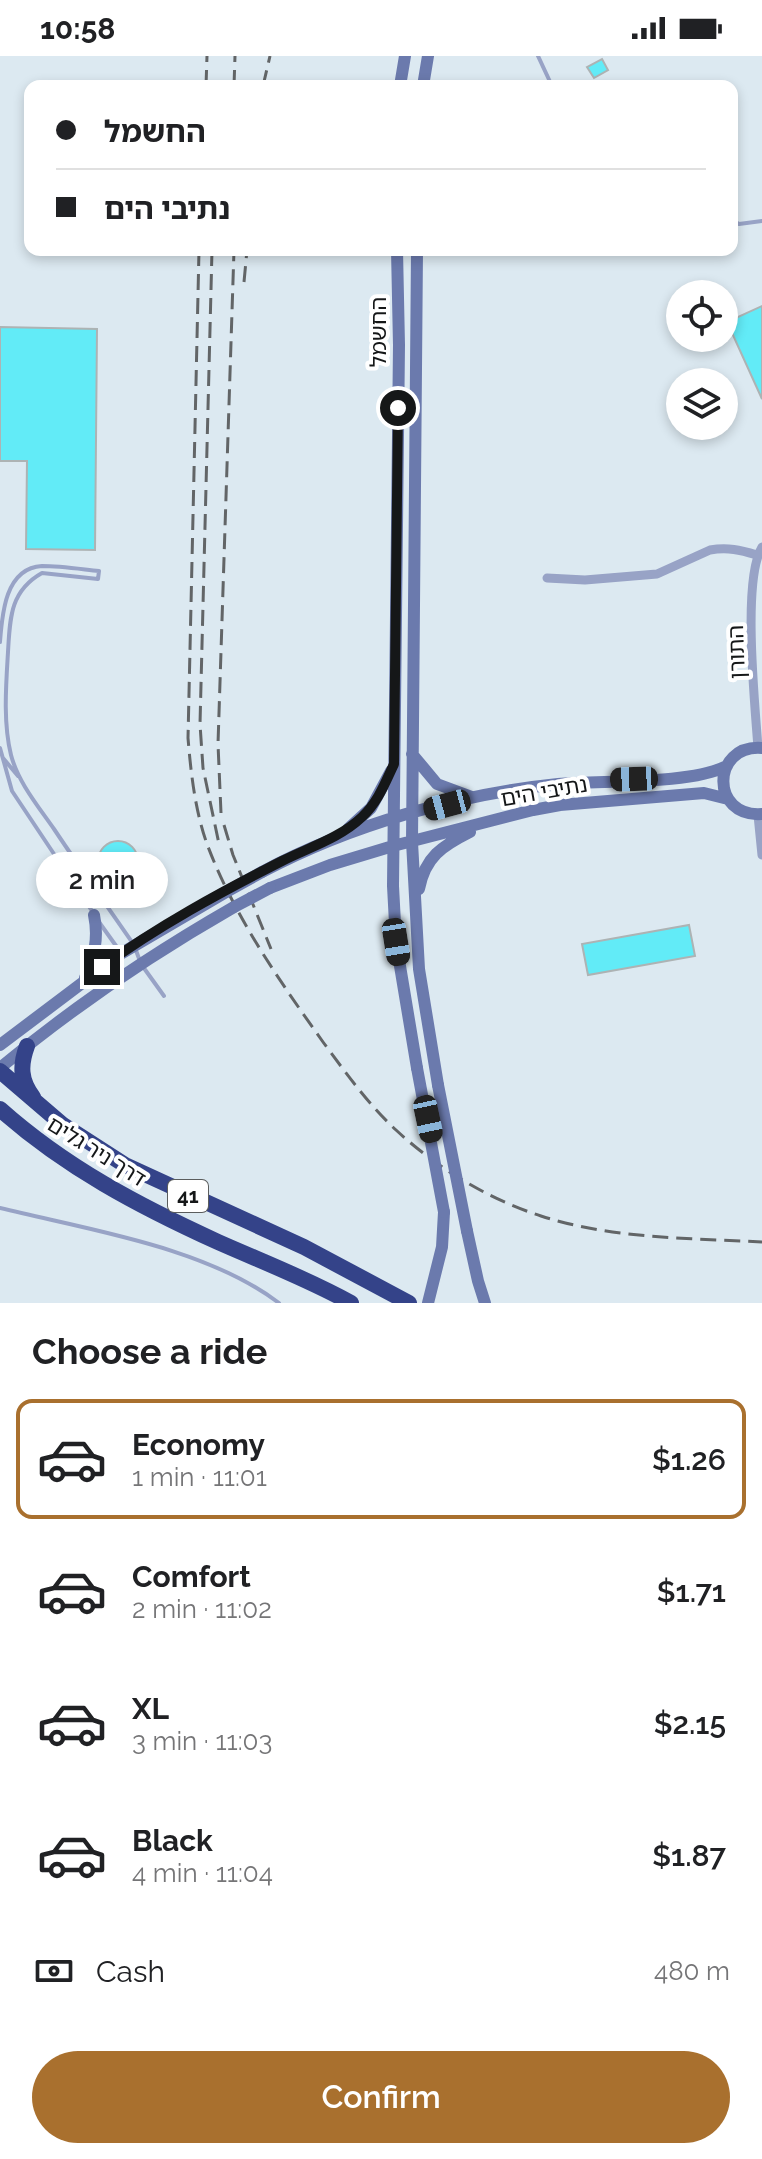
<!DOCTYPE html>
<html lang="en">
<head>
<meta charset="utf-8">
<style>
  :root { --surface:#fff; --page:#f2f2f2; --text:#202124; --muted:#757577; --line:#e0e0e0; --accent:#a9702e }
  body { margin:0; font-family:Raleway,"Noto Sans Hebrew",sans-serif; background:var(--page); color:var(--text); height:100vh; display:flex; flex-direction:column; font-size:30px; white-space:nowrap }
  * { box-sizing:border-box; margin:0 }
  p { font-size:26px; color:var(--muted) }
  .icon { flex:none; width:44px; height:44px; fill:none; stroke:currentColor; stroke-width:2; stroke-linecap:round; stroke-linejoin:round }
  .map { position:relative; height:1247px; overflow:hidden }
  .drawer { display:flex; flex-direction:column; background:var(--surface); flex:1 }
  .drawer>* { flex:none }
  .banner { position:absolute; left:24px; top:24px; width:714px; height:176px; border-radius:16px; box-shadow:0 4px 12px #0003; display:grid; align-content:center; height:176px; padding:0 32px; background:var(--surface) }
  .tools { position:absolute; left:666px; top:224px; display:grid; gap:16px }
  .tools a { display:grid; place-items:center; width:72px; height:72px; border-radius:50%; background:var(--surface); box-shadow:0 4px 12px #0003; font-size:40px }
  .end { position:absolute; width:36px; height:36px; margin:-18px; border:10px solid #151718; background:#fff; box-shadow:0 0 0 4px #fff }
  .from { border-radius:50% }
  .bubble { position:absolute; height:56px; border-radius:28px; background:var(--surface); box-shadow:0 4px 12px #0003; font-size:26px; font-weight:600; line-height:56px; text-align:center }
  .car { position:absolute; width:24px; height:48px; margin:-24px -12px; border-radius:10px; box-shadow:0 0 6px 2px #0007; background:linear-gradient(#222 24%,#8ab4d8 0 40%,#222 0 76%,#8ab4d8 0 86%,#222 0) }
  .banner b { display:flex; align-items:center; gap:28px; height:76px; font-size:30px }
  .banner b+b { border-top:2px solid var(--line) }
  .banner i { width:20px; height:20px; background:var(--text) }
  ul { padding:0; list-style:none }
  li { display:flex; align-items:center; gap:24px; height:120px; margin:0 16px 12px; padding:0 16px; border:4px solid transparent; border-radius:16px }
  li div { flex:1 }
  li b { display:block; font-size:30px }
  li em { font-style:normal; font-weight:600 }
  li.active { border-color:var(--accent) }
  li>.icon { width:72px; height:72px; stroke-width:1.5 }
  h2 { padding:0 32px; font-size:36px; line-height:96px }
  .pay { display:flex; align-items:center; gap:20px; height:88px; padding:0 32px; font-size:30px }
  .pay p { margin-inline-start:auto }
  .button { display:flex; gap:16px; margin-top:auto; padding:16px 32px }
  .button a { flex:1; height:92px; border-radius:48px; background:var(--accent); color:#fff; font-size:32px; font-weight:600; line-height:92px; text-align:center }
  .status { display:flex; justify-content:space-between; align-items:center; height:56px; padding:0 40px; background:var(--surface); direction:ltr }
  .status svg { height:22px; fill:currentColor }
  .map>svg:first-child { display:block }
</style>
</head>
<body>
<div class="status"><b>10:58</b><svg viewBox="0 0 49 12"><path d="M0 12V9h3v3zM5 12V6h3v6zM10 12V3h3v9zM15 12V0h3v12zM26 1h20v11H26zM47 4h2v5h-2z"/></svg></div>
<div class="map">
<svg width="762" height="1247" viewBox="0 0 762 1247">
  <rect width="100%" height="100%" fill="#f1f6fa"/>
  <path fill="#dce9f1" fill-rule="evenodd" d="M0,0H762V1247H0ZM30,30H732V194H30ZM680,238H724V282H680ZM680,326H724V370H680Z"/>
  <path fill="#62ebf7" stroke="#adb3b4" stroke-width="2" d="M602,3L608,14L594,22L587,11Z
    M762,250V343L727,266Z
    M0,271L97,273L95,494L26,493L27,405H0Z
    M98 805a20 20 0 1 1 40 0a20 20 0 1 1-40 0Z
    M689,869L695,900L588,919L582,888Z"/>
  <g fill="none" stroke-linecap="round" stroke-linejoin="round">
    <path stroke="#98a3c6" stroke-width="4" d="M538,0L552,30
      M732,164L739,168L762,165
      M0,586C2,559 5,512 42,510C60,510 80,513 99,515L98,523L42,517C10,535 10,562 8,596C6,629 3,667 11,699C18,726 38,750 54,773C80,812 107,850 134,889L141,908L164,940
      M0,692L12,735L94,858
      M3,702L18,720
      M99,866L119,894
      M0,1152C89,1174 205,1191 279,1247"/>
    <path stroke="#98a3c6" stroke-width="9" d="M547,522L585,524L657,518L710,494C728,491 740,494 757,499
      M758,692C755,648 742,524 762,491
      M758,759L762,799"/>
    <path stroke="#6b7aad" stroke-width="12" d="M400,30L405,0
      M423,30L428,0
      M397,194L399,289L393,830L396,886L417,1012
      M417,194L412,786L419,913L438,1029
      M762,692C711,688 710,762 762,758
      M412,698L437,728L472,741
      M348,773L371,752L391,715
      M262,816C350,769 459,738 558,728C604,724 688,729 727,710
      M270,832L330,809L393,790L533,754L560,749L704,737L728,743
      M419,833C425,801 442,790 470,776
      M85,922C94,900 99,883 94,859
      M0,989L122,897L226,836
      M0,1012C72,952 152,898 234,851
      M467,1175L478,1225L485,1247
      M428,1247L442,1191L444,1156"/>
    <path stroke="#344389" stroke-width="16" d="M27,990C20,1009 20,1024 33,1041
      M0,1015L63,1069L125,1109L304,1191L409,1247
      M0,1053C65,1111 139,1150 218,1186C263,1206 308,1223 351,1247"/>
    <path stroke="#626567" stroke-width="3" stroke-dasharray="16 8" stroke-linecap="butt" d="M206,30L207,0
      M234,30L235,0
      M263,30L270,0
      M199,194L188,682C191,718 195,754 207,788C234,860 279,924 323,986C346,1017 368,1048 396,1074C437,1112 488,1143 541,1160C612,1183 688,1182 762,1186
      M212,194L200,668L203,712L219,788
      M244,226L247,194
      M221,757L218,688L234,194
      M224,769L233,799L271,893"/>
    <path stroke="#6b7aad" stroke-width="12" d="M226,836L262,816
      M234,851L270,832
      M417,1012L444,1156
      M438,1029L467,1175"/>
  </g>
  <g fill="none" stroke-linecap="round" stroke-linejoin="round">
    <path stroke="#151718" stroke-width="10" d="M102,911C158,870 221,836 282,805C310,791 340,782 362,761C378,746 385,727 394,708L398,352"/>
  </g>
  <g text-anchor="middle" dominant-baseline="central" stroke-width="8" stroke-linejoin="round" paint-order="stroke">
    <rect fill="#fff" stroke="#5b5d5d" stroke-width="2" x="168" y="1124" width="40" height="32" rx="6"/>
    <g font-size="20" font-weight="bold" fill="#151718">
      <text x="188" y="1140">41</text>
    </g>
    <g font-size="22" fill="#151718" stroke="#fff">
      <text transform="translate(378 276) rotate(-90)">החשמל</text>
      <text transform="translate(736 596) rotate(-92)">התורן</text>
      <text transform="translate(544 735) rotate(-10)">נתיבי הים</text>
      <text transform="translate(97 1095) rotate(32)">דרך ניר גלים</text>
    </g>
  </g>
</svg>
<div class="tools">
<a><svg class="icon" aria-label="locate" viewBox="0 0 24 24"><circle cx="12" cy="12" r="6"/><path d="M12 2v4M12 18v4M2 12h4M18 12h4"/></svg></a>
<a><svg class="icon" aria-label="layers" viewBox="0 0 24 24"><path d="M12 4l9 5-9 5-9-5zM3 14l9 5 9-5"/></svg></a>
</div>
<i class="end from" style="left:398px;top:352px"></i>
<i class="end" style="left:102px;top:911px"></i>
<div class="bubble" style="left:36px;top:796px;width:132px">2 min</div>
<i class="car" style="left:634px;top:723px;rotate:268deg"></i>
<i class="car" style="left:447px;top:749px;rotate:255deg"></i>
<i class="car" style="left:396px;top:886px;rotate:171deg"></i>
<i class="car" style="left:428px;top:1063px;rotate:168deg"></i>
<div class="banner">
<b><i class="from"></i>החשמל</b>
<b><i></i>נתיבי הים</b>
</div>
</div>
<section class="drawer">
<h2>Choose a ride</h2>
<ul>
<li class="active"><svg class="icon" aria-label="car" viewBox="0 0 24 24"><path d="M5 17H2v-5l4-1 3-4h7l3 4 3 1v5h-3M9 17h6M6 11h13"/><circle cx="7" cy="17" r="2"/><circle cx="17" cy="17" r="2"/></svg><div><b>Economy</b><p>1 min · 11:01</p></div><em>$1.26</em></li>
<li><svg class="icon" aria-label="car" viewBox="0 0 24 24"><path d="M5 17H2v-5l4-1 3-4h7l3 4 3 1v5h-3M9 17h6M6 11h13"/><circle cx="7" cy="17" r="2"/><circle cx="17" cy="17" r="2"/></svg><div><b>Comfort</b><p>2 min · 11:02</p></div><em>$1.71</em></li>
<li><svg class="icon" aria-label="car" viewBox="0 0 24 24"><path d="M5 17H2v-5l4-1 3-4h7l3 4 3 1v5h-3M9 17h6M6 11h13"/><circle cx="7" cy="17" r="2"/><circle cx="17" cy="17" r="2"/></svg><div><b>XL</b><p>3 min · 11:03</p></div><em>$2.15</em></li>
<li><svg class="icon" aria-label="car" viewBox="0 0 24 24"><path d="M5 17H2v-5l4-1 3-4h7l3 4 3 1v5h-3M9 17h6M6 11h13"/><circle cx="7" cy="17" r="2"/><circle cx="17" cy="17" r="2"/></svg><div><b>Black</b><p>4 min · 11:04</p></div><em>$1.87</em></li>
</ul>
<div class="pay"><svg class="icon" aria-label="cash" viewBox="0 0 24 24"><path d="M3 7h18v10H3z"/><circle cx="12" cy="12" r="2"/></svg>Cash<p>480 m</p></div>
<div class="button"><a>Confirm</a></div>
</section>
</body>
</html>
